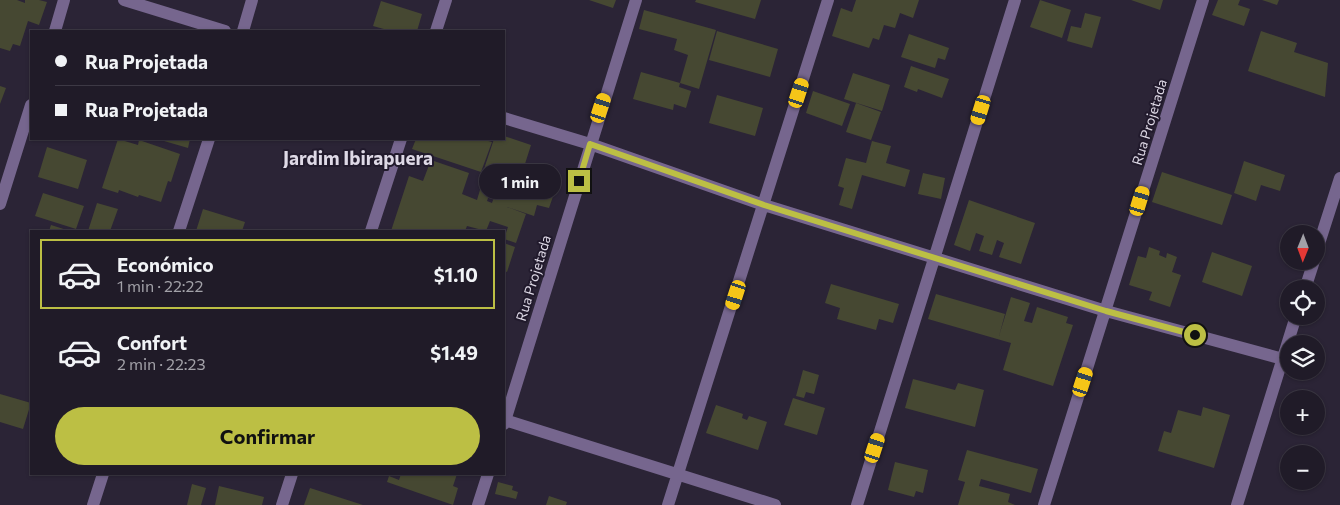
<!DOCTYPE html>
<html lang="es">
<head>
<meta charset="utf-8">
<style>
  :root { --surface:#201b28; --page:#282430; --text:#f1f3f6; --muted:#a2a1a8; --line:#3d3945; --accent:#bcbf44 }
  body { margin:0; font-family:Commissioner,sans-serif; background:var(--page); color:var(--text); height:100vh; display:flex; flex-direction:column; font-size:19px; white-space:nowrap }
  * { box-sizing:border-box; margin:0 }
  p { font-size:16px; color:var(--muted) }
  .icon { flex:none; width:28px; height:28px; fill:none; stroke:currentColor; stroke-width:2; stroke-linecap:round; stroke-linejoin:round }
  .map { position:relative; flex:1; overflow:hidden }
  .details { position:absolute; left:30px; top:230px; width:475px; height:245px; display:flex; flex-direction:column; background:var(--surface); border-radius:0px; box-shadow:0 1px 4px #0004,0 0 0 1px var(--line) }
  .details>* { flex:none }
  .guide { position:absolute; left:30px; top:30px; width:475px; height:110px; border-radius:0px; box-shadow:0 1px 4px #0004,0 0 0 1px var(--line); display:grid; align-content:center; height:110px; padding:0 25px; background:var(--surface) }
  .needle { width:32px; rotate:181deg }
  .controls { position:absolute; left:1280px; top:225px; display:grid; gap:10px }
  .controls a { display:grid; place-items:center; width:45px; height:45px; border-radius:50%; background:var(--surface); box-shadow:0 1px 4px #0004,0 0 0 1px var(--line); font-size:25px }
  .end { position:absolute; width:22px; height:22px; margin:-11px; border:6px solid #bcbf44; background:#111; box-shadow:0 0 0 2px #111 }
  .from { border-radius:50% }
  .bubble { position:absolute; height:35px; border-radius:18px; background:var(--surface); box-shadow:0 1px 4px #0004,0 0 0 1px var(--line); font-size:16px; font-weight:700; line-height:35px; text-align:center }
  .car { position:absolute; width:15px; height:30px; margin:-15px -8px; border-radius:6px; box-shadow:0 0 4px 1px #0007; background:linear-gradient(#f5c518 24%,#345 0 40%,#f5c518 0 76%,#345 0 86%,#f5c518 0) }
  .guide b { display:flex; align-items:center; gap:18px; height:48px; font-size:19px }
  .guide b+b { border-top:1px solid var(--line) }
  .guide i { width:12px; height:12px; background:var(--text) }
  ul { padding:9px 0 0; list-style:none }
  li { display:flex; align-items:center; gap:15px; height:70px; margin:0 10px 8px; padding:0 15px; border:2px solid transparent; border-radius:0px }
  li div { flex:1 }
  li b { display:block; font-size:19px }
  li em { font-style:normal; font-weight:700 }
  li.selected { border-color:var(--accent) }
  li>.icon { width:45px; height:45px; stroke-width:1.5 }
  .cta { display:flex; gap:10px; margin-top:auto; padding:10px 25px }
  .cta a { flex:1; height:58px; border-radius:30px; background:var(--accent); color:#111; font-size:20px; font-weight:700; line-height:58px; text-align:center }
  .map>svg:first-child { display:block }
</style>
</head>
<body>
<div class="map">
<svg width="1340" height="505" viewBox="0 0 1340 505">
  <rect width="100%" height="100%" fill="#2b2436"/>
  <path fill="#464832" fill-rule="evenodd" d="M0,0H17L25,3V0H39L47,2L39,25L28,21L20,46L13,44L10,51L0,48Z
    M589,0H616L613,8Z
    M696,0H761L755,19L695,2Z
    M856,0H919L913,18L900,13L895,28L884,25L879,40L873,38L869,48L832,36L841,8L852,12Z
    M1040,0L1071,10L1062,38L1030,27Z
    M1131,0H1163L1160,10Z
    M1218,0H1240L1238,5L1250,9L1244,26L1212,15Z
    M1262,0H1279L1277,5Z
    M381,1L422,14L417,31H391L373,26Z
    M644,10L716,30L699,89L680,83L679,87L691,91L686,108L674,104L673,110L633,99L641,72L680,83L688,55L674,50L677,39L639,29Z
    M1085,13L1101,17L1092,48L1067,41L1071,26L1081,28Z
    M717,31L778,49L770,77L709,60Z
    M1261,31L1297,43L1294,52L1328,63L1325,97L1248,71Z
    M909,34L949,48L945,60L938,58L935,68L901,57Z
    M911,66L949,79L942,98L918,89L917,92L904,87Z
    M853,73L890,85L882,111L844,99Z
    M0,86L6,88L0,104Z
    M813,91L850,104L842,126L806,113Z
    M717,95L763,108L755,136L709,123Z
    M856,103L881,112L871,140L846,132Z
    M504,136L531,145L524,167L559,179L549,208L537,205L534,216L507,207L526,214L516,243L504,239L508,227L490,221L486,231L467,226L465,231H391L409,176L423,181L431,160L469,173L462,194L477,200L485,173L483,172L494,139H504ZM492,186L497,188L492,203L487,201Z
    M118,139L138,145L139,140L180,154L171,182L168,181L161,202L139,195L138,197L119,190L118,193L102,188Z
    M165,139H190L188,148L164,141Z
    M416,139H481L492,142L481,172L412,149Z
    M872,141L891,146L886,163L910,170L905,187L862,175L852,209L839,205L844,188L838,186L846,158L866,163Z
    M47,147L87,160L78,189L38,177Z
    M1244,161L1285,175L1280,191L1261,185L1256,201L1234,193Z
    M1162,172L1232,195L1222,225L1152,202Z
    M923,173L945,178L941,199L918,194Z
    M43,193L84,206L76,229L35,216Z
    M969,200L1035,223L1021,264L999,257L1004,243L997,240L992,255L979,251L984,236L976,233L970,251L954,245Z
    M97,203L118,209L110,231H88Z
    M203,209L245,222L242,231H196Z
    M51,225L70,231H49Z
    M504,243L515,247L507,272L504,271Z
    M1149,247L1160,251L1159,255L1166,258L1167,253L1177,257L1172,272L1181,275L1170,307L1149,300L1152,292L1129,285L1138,256L1146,258Z
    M1212,252L1252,266L1242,296L1202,282Z
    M831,284L899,304L893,323L879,319L876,330L837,319L840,308L825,303Z
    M936,294L1005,314L999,336L1011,297L1030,303L1024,321L1032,323L1037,307L1068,317L1066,323L1073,325L1053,386L1003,370L1011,343L928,319Z
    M803,370L819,375L814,394L806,392L804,398L796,396Z
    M913,379L955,390L958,383L984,390L975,427L905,408Z
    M0,394L31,403L23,429L0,422Z
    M793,398L825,408L817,435L784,425Z
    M716,405L743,414L742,418L747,420L749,416L767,422L758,450L706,433Z
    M1203,407L1230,415L1214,468L1158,451L1164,431L1171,433L1178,410L1201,416Z
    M967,450L1038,469L1031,493L981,479L979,486L1010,494L1008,502L1015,505H958L965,482L958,480Z
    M895,462L928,470L923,493L916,491L914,497L888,490Z
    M401,474H457L453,486L458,488L453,505L387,482L389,476L399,480Z
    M498,482L513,486L512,490L518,492L516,499L495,494Z
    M192,484L206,488L201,505H187Z
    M219,486L264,497L262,505H215Z
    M310,488L363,505H304Z
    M549,496L567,502L566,505H546Z"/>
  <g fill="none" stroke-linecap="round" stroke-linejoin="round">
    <path stroke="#76668e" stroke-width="12" d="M124,0L225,31
      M55,31L64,0
      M243,31L252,0
      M436,31L446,0
      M504,118L590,144L764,205L1106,311L1283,359
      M0,204L31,105
      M179,231L209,139
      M371,231L401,139
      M1316,253L1340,178
      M1305,289L1314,261
      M505,420L775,505
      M504,424L636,0
      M93,505L103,474
      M282,505L292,474
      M478,505L488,474
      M668,505L828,0
      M857,505L1015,0
      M1044,505L1203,0
      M1237,505L1296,316"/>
  </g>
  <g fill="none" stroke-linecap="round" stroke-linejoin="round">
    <path stroke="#bcbf44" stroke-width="6" d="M579,181L590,144L764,205L1106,311L1195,335"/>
  </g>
  <g text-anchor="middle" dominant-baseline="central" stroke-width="4" stroke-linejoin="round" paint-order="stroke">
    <g font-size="14" fill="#ded9e6" stroke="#211a2c">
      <text transform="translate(1149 122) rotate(-73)">Rua Projetada</text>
      <text transform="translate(533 278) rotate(-73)">Rua Projetada</text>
    </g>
    <g font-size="19" font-weight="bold" fill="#ded9e6" stroke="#211a2c">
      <text x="358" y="157">Jardim Ibirapuera</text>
    </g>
  </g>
</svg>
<div class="controls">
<a><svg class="needle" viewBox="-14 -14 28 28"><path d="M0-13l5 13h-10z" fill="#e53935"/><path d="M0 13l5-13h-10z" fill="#a2a1a8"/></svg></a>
<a><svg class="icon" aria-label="locate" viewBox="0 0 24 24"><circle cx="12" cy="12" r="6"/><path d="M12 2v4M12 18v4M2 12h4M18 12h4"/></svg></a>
<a><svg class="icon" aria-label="layers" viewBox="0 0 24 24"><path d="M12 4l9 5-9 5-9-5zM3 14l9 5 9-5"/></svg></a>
<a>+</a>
<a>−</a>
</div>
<i class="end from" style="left:1195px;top:335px"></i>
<i class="end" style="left:579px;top:181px"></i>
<div class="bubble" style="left:479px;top:164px;width:82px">1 min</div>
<i class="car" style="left:799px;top:93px;rotate:18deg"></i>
<i class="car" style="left:601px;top:108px;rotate:18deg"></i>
<i class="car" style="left:981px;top:110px;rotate:197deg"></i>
<i class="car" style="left:1140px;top:201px;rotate:17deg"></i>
<i class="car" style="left:736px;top:295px;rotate:198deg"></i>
<i class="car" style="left:1083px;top:382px;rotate:18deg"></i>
<i class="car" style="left:875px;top:448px;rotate:18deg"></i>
<div class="guide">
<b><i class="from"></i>Rua Projetada</b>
<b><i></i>Rua Projetada</b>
</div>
<section class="details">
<ul>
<li class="selected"><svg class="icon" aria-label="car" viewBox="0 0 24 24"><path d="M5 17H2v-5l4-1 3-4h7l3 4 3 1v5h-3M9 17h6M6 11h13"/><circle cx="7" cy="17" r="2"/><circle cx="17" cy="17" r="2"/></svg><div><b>Económico</b><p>1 min · 22:22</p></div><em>$1.10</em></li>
<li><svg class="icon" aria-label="car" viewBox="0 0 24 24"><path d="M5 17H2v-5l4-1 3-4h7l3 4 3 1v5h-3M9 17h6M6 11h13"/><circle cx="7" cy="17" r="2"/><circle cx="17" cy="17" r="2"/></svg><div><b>Confort</b><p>2 min · 22:23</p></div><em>$1.49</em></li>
</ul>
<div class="cta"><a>Confirmar</a></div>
</section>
</div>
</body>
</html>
